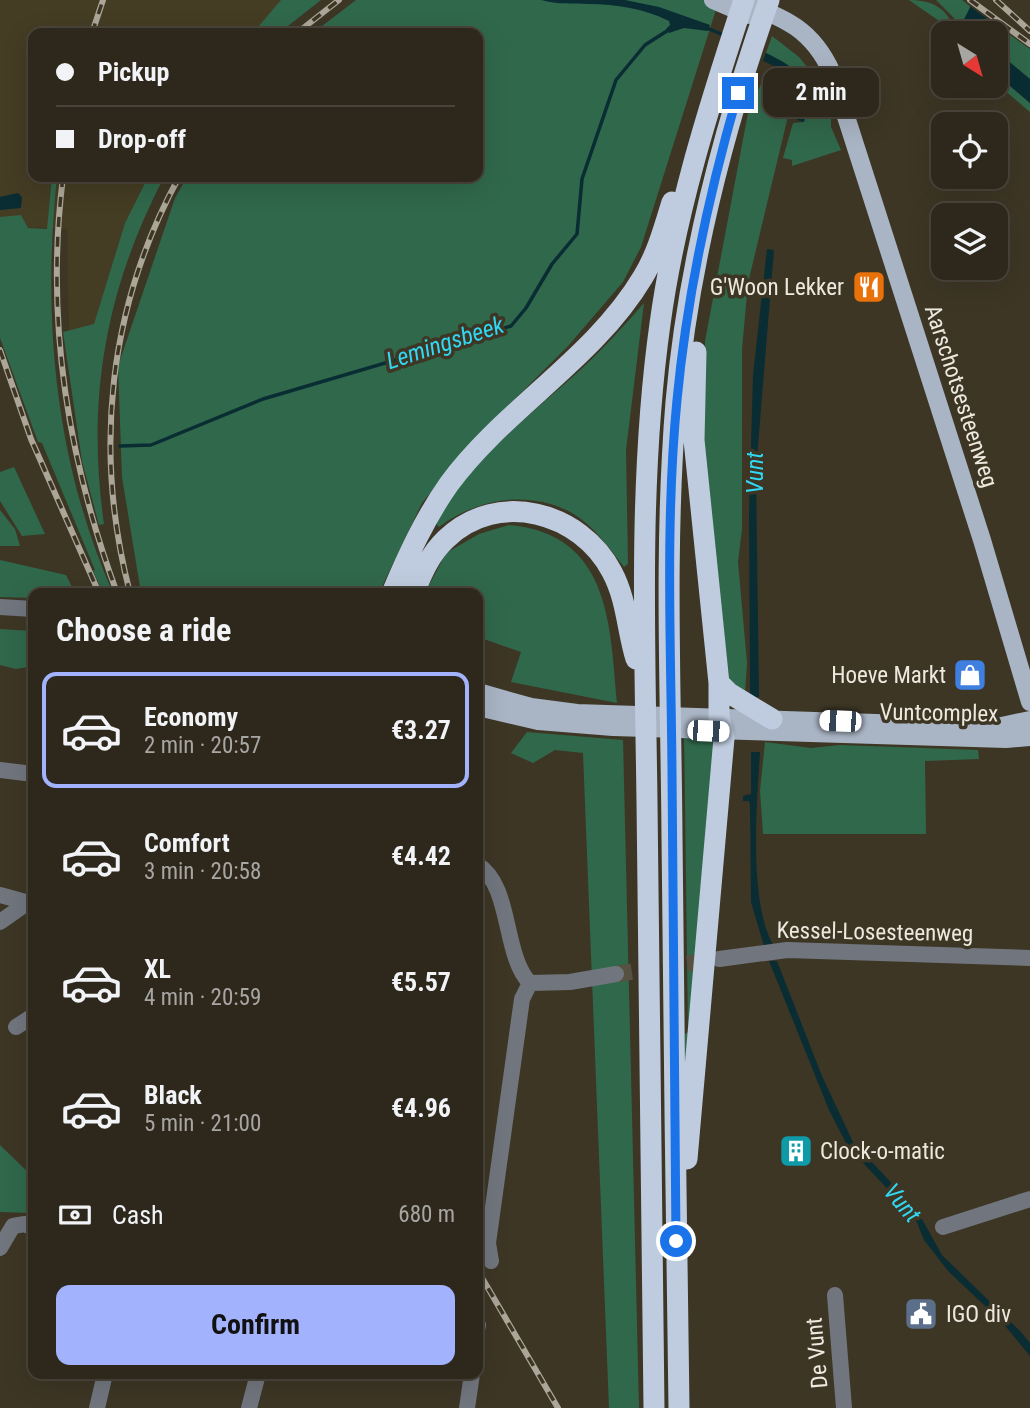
<!DOCTYPE html>
<html lang="en">
<head>
<meta charset="utf-8">
<style>
  :root { --surface:#2e281c; --page:#3a3429; --text:#f1f3f6; --muted:#a7a6a3; --line:#49443b; --accent:#a2b2fd }
  body { margin:0; font-family:"Roboto Condensed",sans-serif; background:var(--page); color:var(--text); height:100vh; display:flex; flex-direction:column; font-size:26px; white-space:nowrap }
  * { box-sizing:border-box; margin:0 }
  p { font-size:23px; color:var(--muted) }
  .icon { flex:none; width:38px; height:38px; fill:none; stroke:currentColor; stroke-width:2; stroke-linecap:round; stroke-linejoin:round }
  .map { position:relative; flex:1; overflow:hidden }
  .panel { position:absolute; left:28px; top:588px; width:455px; height:791px; display:flex; flex-direction:column; background:var(--surface); border-radius:14px; box-shadow:0 7px 28px #0002,0 0 0 2px var(--line) }
  .panel>* { flex:none }
  .top-card { position:absolute; left:28px; top:28px; width:455px; height:154px; border-radius:14px; box-shadow:0 7px 28px #0002,0 0 0 2px var(--line); display:grid; align-content:center; height:154px; padding:0 28px; background:var(--surface) }
  .needle { width:46px; rotate:143deg }
  .tools { position:absolute; left:931px; top:21px; display:grid; gap:14px }
  .tools a { display:grid; place-items:center; width:77px; height:77px; border-radius:14px; background:var(--surface); box-shadow:0 7px 28px #0002,0 0 0 2px var(--line); font-size:35px }
  .end { position:absolute; width:32px; height:32px; margin:-16px; border:9px solid #1a73e8; background:#fff; box-shadow:0 0 0 4px #fff }
  .from { border-radius:50% }
  .bubble { position:absolute; height:49px; border-radius:14px; background:var(--surface); box-shadow:0 7px 28px #0002,0 0 0 2px var(--line); font-size:23px; font-weight:700; line-height:49px; text-align:center }
  .car { position:absolute; width:21px; height:42px; margin:-21px -10px; border-radius:9px; box-shadow:0 0 5px 2px #0007; background:linear-gradient(#fff 24%,#345 0 40%,#fff 0 76%,#345 0 86%,#fff 0) }
  .top-card b { display:flex; align-items:center; gap:24px; height:66px; font-size:26px }
  .top-card b+b { border-top:2px solid var(--line) }
  .top-card i { width:18px; height:18px; background:var(--text) }
  ul { padding:0; list-style:none }
  li { display:flex; align-items:center; gap:21px; height:116px; margin:0 14px 10px; padding:0 14px; border:4px solid transparent; border-radius:14px }
  li div { flex:1 }
  li b { display:block; font-size:26px }
  li em { font-style:normal; font-weight:700 }
  li.current { border-color:var(--accent) }
  li>.icon { width:63px; height:63px; stroke-width:1.5 }
  h2 { padding:0 28px; font-size:32px; line-height:84px }
  .pay { display:flex; align-items:center; gap:18px; height:77px; padding:0 28px; font-size:26px }
  .pay p { margin-inline-start:auto }
  .action { display:flex; gap:14px; margin-top:auto; padding:14px 28px }
  .action a { flex:1; height:80px; border-radius:14px; background:var(--accent); color:#111; font-size:28px; font-weight:700; line-height:80px; text-align:center }
  .map>svg:first-child { display:block }
</style>
</head>
<body>
<div class="map">
<svg width="1030" height="1408" viewBox="0 0 1030 1408">
  <rect width="100%" height="100%" fill="#3d3625"/>
  <path fill="#443c23" d="M0,0H288L259,33H33V177H148L125,223L94,325L69,332L67,229L0,226Z"/>
  <path fill="#30684b" d="M281,0H321L279,33H253Z
    M356,0H719L641,247L623,282L568,346L474,440L422,503L379,593H141L122,477L118,366L175,198L187,177H478V33H313Z
    M909,0C932,0 949,8 955,33H948L942,23Z
    M936,0H962L970,6L964,33H959L954,18Z
    M986,18L1030,49V79L996,51V33H982Z
    M772,36L799,57L812,73L824,95L827,115L831,118V127L841,150L792,166V160L783,158L793,123L804,122L806,86L766,53Z
    M996,74L1030,103V112L996,83Z
    M771,75L789,100V112L748,283L742,349V529L738,562L747,663L745,693L730,684L703,452L705,341L748,113L764,77Z
    M52,177H57C42,318 55,462 113,593H103L93,571L95,570L42,443L38,442L0,338V217L21,215L28,228L47,229Z
    M148,177H164C106,288 86,399 104,524L99,525L82,461L63,332L94,324L125,223Z
    M644,303L626,450L628,564L624,567C609,548 593,525 572,513C529,489 476,499 439,527L436,524C467,462 527,418 578,372C601,351 623,327 644,303Z
    M14,467L45,534L22,536L0,501V472Z
    M0,510L15,529L20,546H0Z
    M509,525C610,534 610,624 617,703L511,682L521,652L478,637V593H425L446,553L479,534Z
    M0,560L66,575L75,593H33V598L0,597Z
    M0,629L33,631V666L16,669L0,665Z
    M527,732L623,740L639,1408H609L583,753L555,750L533,763L511,753Z
    M684,732L711,734L714,746L685,1070V1034L688,1032Z
    M765,742L811,748L840,745L978,750L979,759L925,761L926,834H763L760,791Z
    M0,1145L33,1177V1216L29,1213L0,1212Z"/>
  <path fill="#092d33" d="M541,0H625L659,7L710,25L708,31L684,28L669,33L666,29L670,25L669,21C645,9 616,4 589,4C572,3 558,5 541,0Z
    M974,0H998L983,23L982,33H964L962,23Z
    M996,51L1030,79V103L996,74Z
    M766,53C800,69 816,83 804,122L797,120C806,89 792,73 763,61Z
    M18,193L22,197L21,208L0,210V197Z
    M767,249L774,250L756,470L759,697H750L749,513L753,375Z
    M751,752H760C757,801 748,904 774,946H764L751,902L750,805L749,801H743V796L751,794Z
    M769,961H777L822,1076L853,1142L917,1210L942,1255L1020,1331L1030,1343V1356L1002,1322L948,1271L924,1240L915,1218L848,1147L829,1110Z"/>
  <path fill="#3d3625" d="M970,0H1001L989,20L967,4Z"/>
  <g fill="none" stroke-linecap="round" stroke-linejoin="round">
    <path stroke="#092d33" stroke-width="3.5" d="M707,28L726,36
      M120,446L151,445L263,399L511,326L526,308L552,264L577,234L582,179L616,80L645,45L670,29"/>
    <path stroke="#575141" stroke-width="16" stroke-dasharray="16 8" stroke-linecap="butt" d="M616,974L713,960"/>
    <path stroke="#71767e" stroke-width="16" d="M0,607L33,609
      M0,770L33,774
      M478,865C512,886 503,956 530,983
      M0,895L33,904
      M0,922L27,903
      M719,959L787,950L1030,958
      M530,983L570,982L616,974
      M16,1027L33,1016
      M943,1227L1030,1199
      M0,1248L13,1226L25,1224L33,1228
      M491,1261L488,1243L522,999L530,983
      M835,1295L844,1408
      M478,1325V1326
      M97,1408L105,1374
      M249,1408L258,1374
      M467,1408L472,1374"/>
    <path stroke="#a9b4c4" stroke-width="18" d="M713,0L748,15
      M736,0C781,17 811,26 832,73L982,540L1030,702
      M478,692L531,707L577,713L997,727L1030,720
      M478,707L538,721L613,727L1006,739L1030,737"/>
    <path stroke="#bfccdf" stroke-width="21" d="M392,593C408,555 425,518 449,484C505,408 594,359 643,277C657,254 664,228 672,202
      M414,593C422,573 430,554 446,539C498,489 581,512 612,572C627,600 627,630 636,659
      M719,683L729,693L772,719
      M687,1159L724,738L719,717V683L694,440L696,352
      M654,1408C653,1206 650,1004 647,802C645,643 638,481 660,324C675,213 709,106 744,0
      M679,1408C676,1218 674,1027 672,837C671,692 664,547 676,402C688,264 723,130 769,0"/>
    <defs>
      <path id="rail" d="M970,0L1030,44
        M996,0L1030,31
        M92,33L103,0
        M297,33L339,0
        M63,177C45,319 68,460 117,593
        M0,350L31,439L99,593
        M130,593C93,451 108,307 179,177
        M478,1271L558,1408"/>
    </defs>
    <use href="#rail" stroke="#aca699" stroke-width="6"/>
    <use href="#rail" stroke="#3d3625" stroke-width="3.5" stroke-dasharray="10" stroke-linecap="butt"/>
  </g>
  <g fill="none" stroke-linecap="round" stroke-linejoin="round">
    <path stroke="#1a73e8" stroke-width="9" d="M676,1241C674,1084 673,927 672,771C671,647 665,523 677,400C687,295 709,193 738,93"/>
  </g>
  <defs>
    <symbol id="restaurant-square" viewBox="-11 -11 22 22"><rect x="-9" y="-9" width="18" height="18" rx="4" fill="#e8710a" stroke="#3d3625"/><path d="M-5-6h1v4h1v-4h1v4h1v-4h1v5L-1.5 .5V6h-2V.5L-5-1ZM5-6V6H3V1.5H1.5Q1.5-4 5-6Z" fill="#fff"/></symbol>
    <symbol id="shop-square" viewBox="-11 -11 22 22"><rect x="-9" y="-9" width="18" height="18" rx="4" fill="#3f7fe0" stroke="#3d3625"/><path d="M-5-2.5h2.3a2.7 3.5 0 0 1 5.4 0H5L5.5 6h-11ZM-1.5-2.5h3a1.5 2.3 0 0 0-3 0Z" fill="#fff"/></symbol>
    <symbol id="building-square" viewBox="-11 -11 22 22"><rect x="-9" y="-9" width="18" height="18" rx="4" fill="#0f9aa8" stroke="#3d3625"/><path d="M-4-6H4V6H1V3H-1V6H-4ZM-2.5-4.3h1.7v1.8h-1.7ZM.8-4.3h1.7v1.8H.8ZM-2.5-1h1.7V.8h-1.7ZM.8-1h1.7V.8H.8Z" fill="#fff"/></symbol>
    <symbol id="civic-square" viewBox="-11 -11 22 22"><rect x="-9" y="-9" width="18" height="18" rx="4" fill="#5c6f8a" stroke="#3d3625"/><path d="M-.6-6.5H3V-4.5H.6V-3L4-1V1h2V6H-6V1h2V-1L-.6-3ZM-1.2 2.5V6h2.4V2.5Z" fill="#fff"/></symbol>
  </defs>
  <g fill-rule="evenodd">
    <use href="#restaurant-square" x="850" y="268" width="38" height="38"/>
    <use href="#shop-square" x="951" y="656" width="38" height="38"/>
    <use href="#building-square" x="777" y="1132" width="38" height="38"/>
    <use href="#civic-square" x="902" y="1295" width="38" height="38"/>
  </g>
  <g text-anchor="middle" dominant-baseline="central" stroke-width="7" stroke-linejoin="round" paint-order="stroke">
    <g font-size="23" fill="#ede9de" stroke="#3d3625" text-anchor="end">
      <text x="844" y="287">G'Woon Lekker</text>
      <text x="946" y="675">Hoeve Markt</text>
      <text x="820" y="1151" text-anchor="start">Clock-o-matic</text>
      <text x="946" y="1314" text-anchor="start">IGO div</text>
    </g>
    <g font-size="23" fill="#ede9de" stroke="#3d3625">
      <text transform="translate(961 396) rotate(72)">Aarschotsesteenweg</text>
      <text transform="translate(939 713) rotate(1)">Vuntcomplex</text>
      <text transform="translate(875 932) rotate(1)">Kessel-Losesteenweg</text>
      <text transform="translate(817 1353) rotate(-95)">De Vunt</text>
    </g>
    <g font-size="24" font-style="italic" fill="#31d8f3" stroke="#3d3625">
      <text transform="translate(445 343) rotate(-18)">Lemingsbeek</text>
      <text transform="translate(755 473) rotate(-90)">Vunt</text>
      <text transform="translate(902 1203) rotate(49)">Vunt</text>
    </g>
  </g>
</svg>
<div class="tools">
<a><svg class="needle" viewBox="-14 -14 28 28"><path d="M0-13l5 13h-10z" fill="#e53935"/><path d="M0 13l5-13h-10z" fill="#a7a6a3"/></svg></a>
<a><svg class="icon" aria-label="locate" viewBox="0 0 24 24"><circle cx="12" cy="12" r="6"/><path d="M12 2v4M12 18v4M2 12h4M18 12h4"/></svg></a>
<a><svg class="icon" aria-label="layers" viewBox="0 0 24 24"><path d="M12 4l9 5-9 5-9-5zM3 14l9 5 9-5"/></svg></a>
</div>
<i class="end from" style="left:676px;top:1241px"></i>
<i class="end" style="left:738px;top:93px"></i>
<div class="bubble" style="left:763px;top:68px;width:116px">2 min</div>
<i class="car" style="left:840px;top:721px;rotate:272deg"></i>
<i class="car" style="left:708px;top:731px;rotate:92deg"></i>
<div class="top-card">
<b><i class="from"></i>Pickup</b>
<b><i></i>Drop-off</b>
</div>
<section class="panel">
<h2>Choose a ride</h2>
<ul>
<li class="current"><svg class="icon" aria-label="car" viewBox="0 0 24 24"><path d="M5 17H2v-5l4-1 3-4h7l3 4 3 1v5h-3M9 17h6M6 11h13"/><circle cx="7" cy="17" r="2"/><circle cx="17" cy="17" r="2"/></svg><div><b>Economy</b><p>2 min · 20:57</p></div><em>€3.27</em></li>
<li><svg class="icon" aria-label="car" viewBox="0 0 24 24"><path d="M5 17H2v-5l4-1 3-4h7l3 4 3 1v5h-3M9 17h6M6 11h13"/><circle cx="7" cy="17" r="2"/><circle cx="17" cy="17" r="2"/></svg><div><b>Comfort</b><p>3 min · 20:58</p></div><em>€4.42</em></li>
<li><svg class="icon" aria-label="car" viewBox="0 0 24 24"><path d="M5 17H2v-5l4-1 3-4h7l3 4 3 1v5h-3M9 17h6M6 11h13"/><circle cx="7" cy="17" r="2"/><circle cx="17" cy="17" r="2"/></svg><div><b>XL</b><p>4 min · 20:59</p></div><em>€5.57</em></li>
<li><svg class="icon" aria-label="car" viewBox="0 0 24 24"><path d="M5 17H2v-5l4-1 3-4h7l3 4 3 1v5h-3M9 17h6M6 11h13"/><circle cx="7" cy="17" r="2"/><circle cx="17" cy="17" r="2"/></svg><div><b>Black</b><p>5 min · 21:00</p></div><em>€4.96</em></li>
</ul>
<div class="pay"><svg class="icon" aria-label="cash" viewBox="0 0 24 24"><path d="M3 7h18v10H3z"/><circle cx="12" cy="12" r="2"/></svg>Cash<p>680 m</p></div>
<div class="action"><a>Confirm</a></div>
</section>
</div>
</body>
</html>
